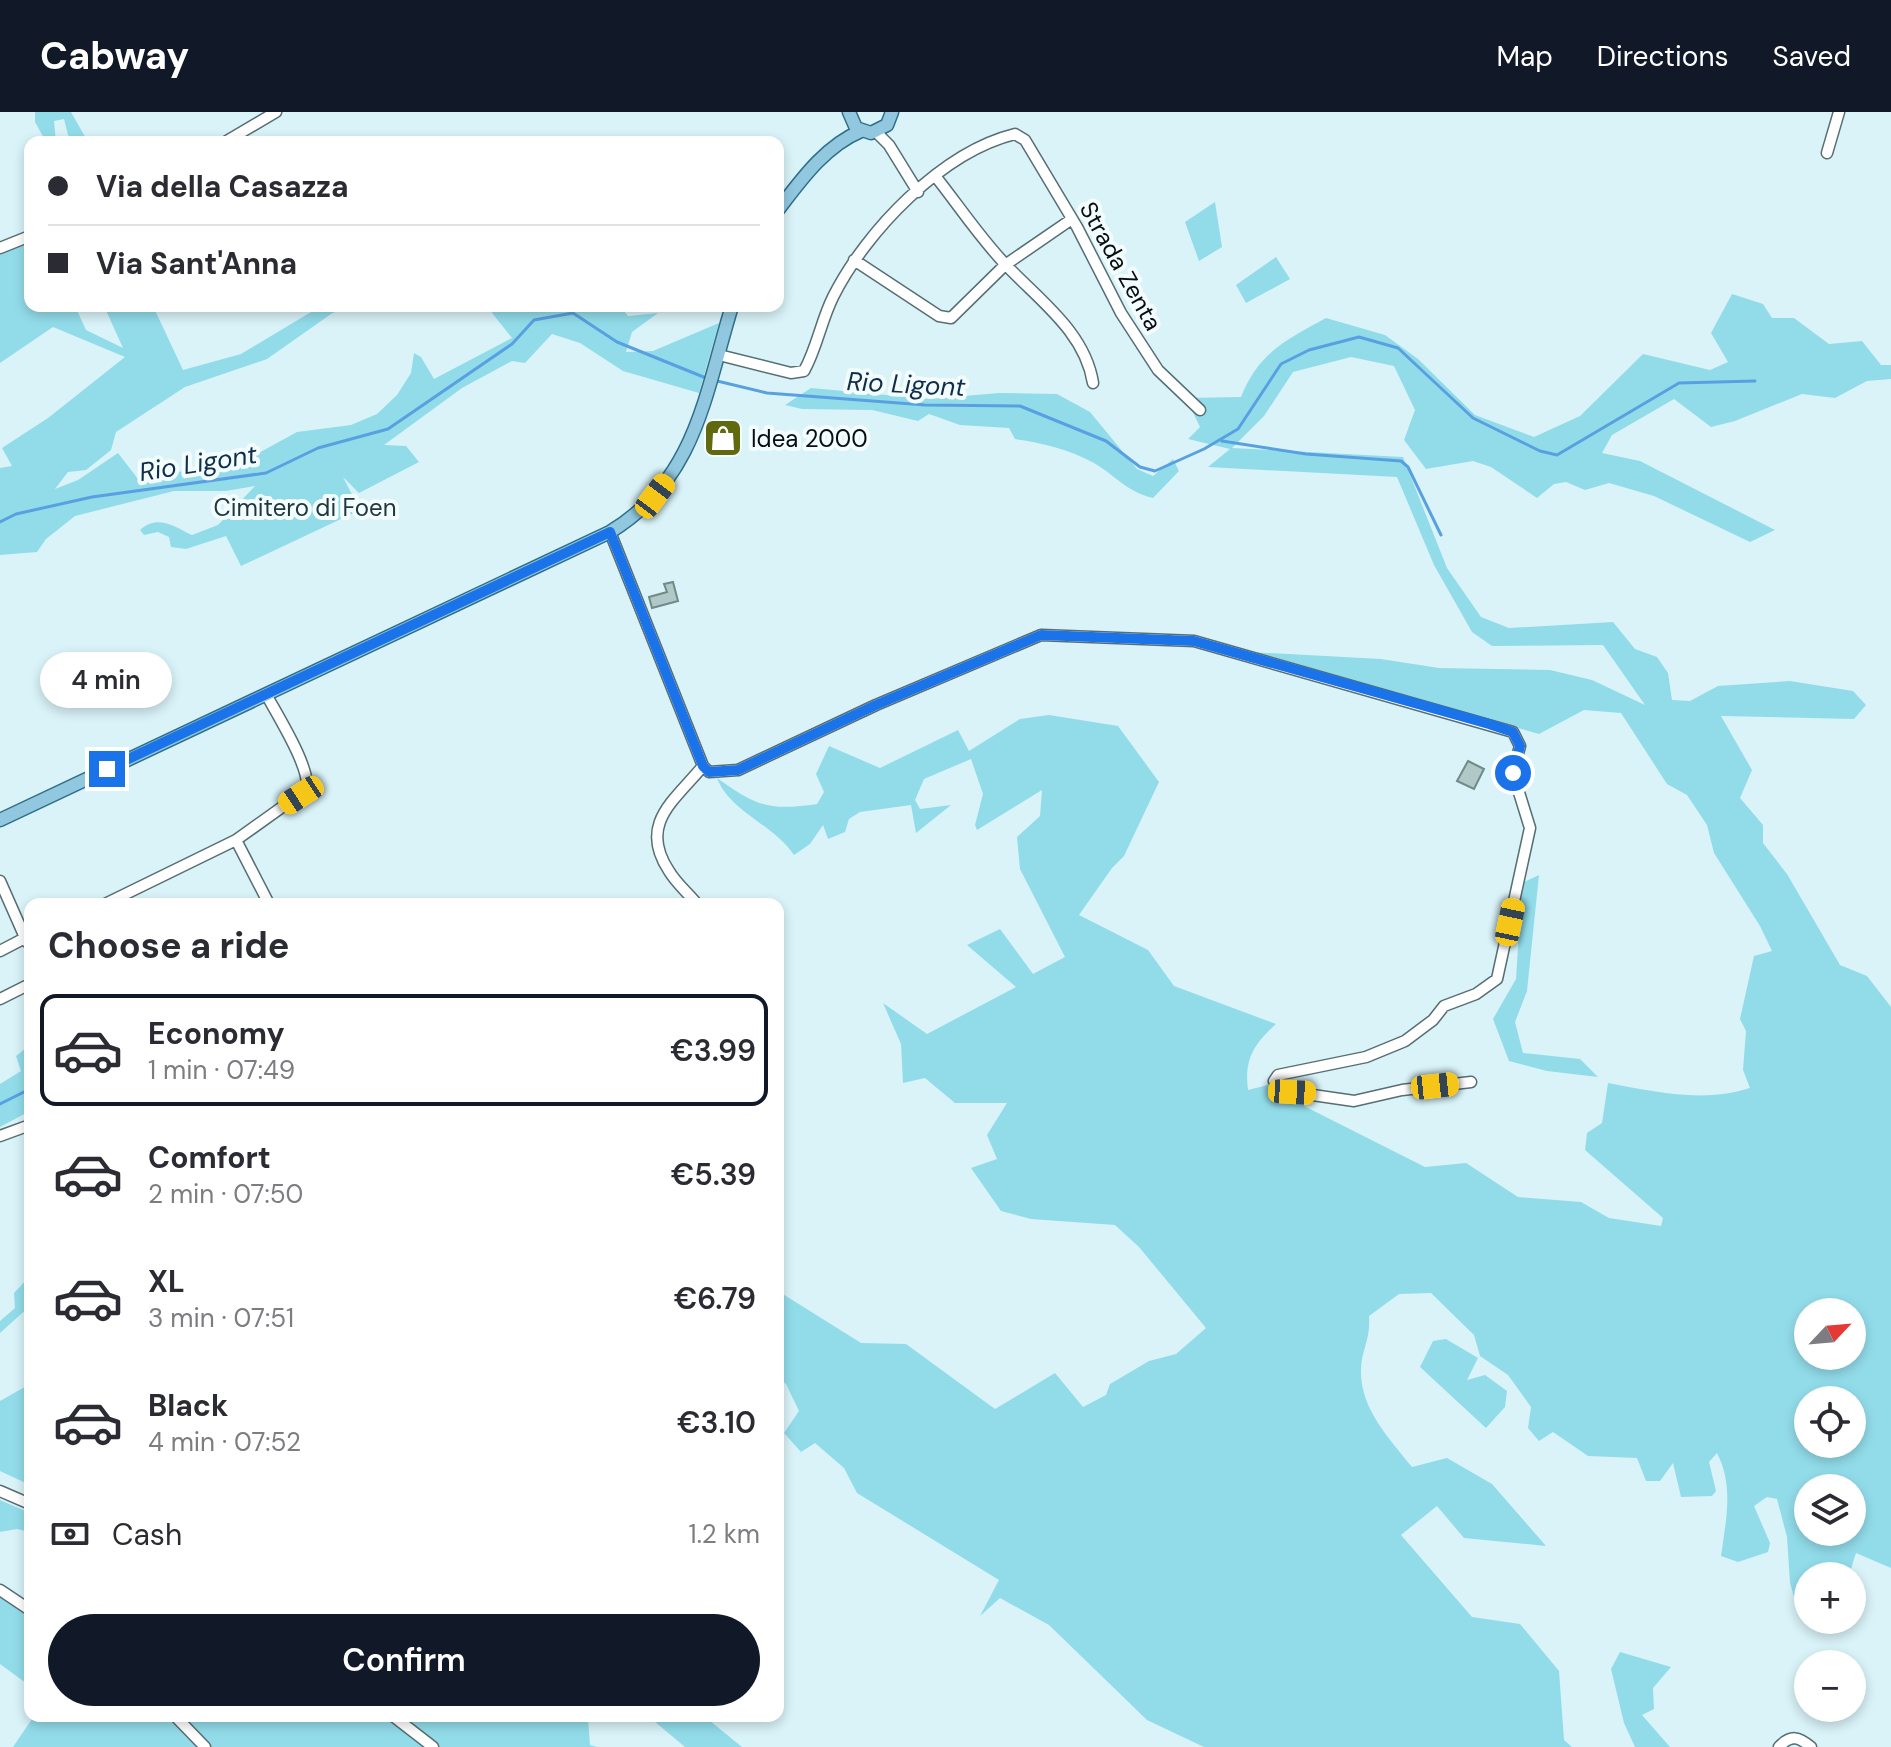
<!DOCTYPE html>
<html lang="en">
<head>
<meta charset="utf-8">
<style>
  :root { --surface:#fff; --page:#f2f2f3; --text:#2b2b33; --muted:#7c7c81; --line:#e1e1e2; --accent:#111827 }
  body { margin:0; font-family:"DM Sans",sans-serif; background:var(--page); color:var(--text); height:100vh; display:flex; flex-direction:column; font-size:30px; white-space:nowrap }
  * { box-sizing:border-box; margin:0 }
  p { font-size:26px; color:var(--muted) }
  .icon { flex:none; width:44px; height:44px; fill:none; stroke:currentColor; stroke-width:2; stroke-linecap:round; stroke-linejoin:round }
  .map { position:relative; flex:1; overflow:hidden }
  .side { position:absolute; left:24px; top:786px; width:760px; height:824px; display:flex; flex-direction:column; background:var(--surface); border-radius:16px; box-shadow:0 4px 12px #0003 }
  .side>* { flex:none }
  .guide { position:absolute; left:24px; top:24px; width:760px; height:176px; border-radius:16px; box-shadow:0 4px 12px #0003; display:grid; align-content:center; height:176px; padding:0 24px; background:var(--surface) }
  .needle { width:52px; rotate:64deg }
  .tools { position:absolute; left:1794px; top:1186px; display:grid; gap:16px }
  .tools a { display:grid; place-items:center; width:72px; height:72px; border-radius:50%; background:var(--surface); box-shadow:0 4px 12px #0003; font-size:40px }
  .end { position:absolute; width:36px; height:36px; margin:-18px; border:10px solid #1a73e8; background:#fff; box-shadow:0 0 0 4px #fff }
  .from { border-radius:50% }
  .bubble { position:absolute; height:56px; border-radius:28px; background:var(--surface); box-shadow:0 4px 12px #0003; font-size:26px; font-weight:600; line-height:56px; text-align:center }
  .car { position:absolute; width:24px; height:48px; margin:-24px -12px; border-radius:10px; box-shadow:0 0 6px 2px #0007; background:linear-gradient(#f5c518 24%,#345 0 40%,#f5c518 0 76%,#345 0 86%,#f5c518 0) }
  .guide b { display:flex; align-items:center; gap:28px; height:76px; font-size:30px }
  .guide b+b { border-top:2px solid var(--line) }
  .guide i { width:20px; height:20px; background:var(--text) }
  ul { padding:0; list-style:none }
  li { display:flex; align-items:center; gap:24px; height:112px; margin:0 16px 12px; padding:0 8px; border:4px solid transparent; border-radius:16px }
  li div { flex:1 }
  li b { display:block; font-size:30px }
  li em { font-style:normal; font-weight:600 }
  li.on { border-color:var(--accent) }
  li>.icon { width:72px; height:72px; stroke-width:1.5 }
  h2 { padding:0 24px; font-size:36px; line-height:96px }
  .pay { display:flex; align-items:center; gap:20px; height:88px; padding:0 24px; font-size:30px }
  .pay p { margin-inline-start:auto }
  .button { display:flex; gap:16px; margin-top:auto; padding:16px 24px }
  .button a { flex:1; height:92px; border-radius:48px; background:var(--accent); color:#fff; font-size:32px; font-weight:600; line-height:92px; text-align:center }
  header { display:flex; align-items:center; gap:48px; box-sizing:border-box; height:112px; padding:0 40px; background:var(--accent); color:#fff }
  header strong { font-size:38px }
  nav { display:flex; gap:44px; margin-inline-start:auto; font-size:28px }
  .map>svg:first-child { display:block }
</style>
</head>
<body>
<header>
<strong>Cabway</strong>
<nav><a>Map</a><a>Directions</a><a>Saved</a></nav>
</header>
<div class="map">
<svg width="1891" height="1635" viewBox="0 0 1891 1635">
  <rect width="100%" height="100%" fill="#d9f3f8"/>
  <path fill="#92dcea" fill-rule="evenodd" d="M35,0H71L88,30H77L68,23L64,7L54,9L56,30H46L35,10Z
    M1215,90L1222,135L1199,149L1185,110Z
    M30,124V194H75L86,218L123,236L104,194H153L183,258L241,242L321,194H347L331,202L267,247L185,275L116,320L111,338L86,358L68,360L55,377L78,368L118,341L138,367L246,348L297,320L351,313L377,302L397,283L411,261L414,241L421,245L434,267L512,226L492,201L497,194H620L628,204L658,201L632,220L626,240L653,239L719,211L699,281L623,259L580,231L552,222L525,251L512,249L462,276L384,333L406,334L419,350L359,381L343,365L360,398L241,454L226,424L186,437L171,435L169,425L158,420L144,423L140,418C157,402 174,414 192,423L218,413L255,374L226,379H174L75,404L46,427L37,440L0,443V356L12,354L2,336L48,306L125,245L53,215L0,251V136Z
    M1276,145L1290,167L1246,191L1236,173Z
    M1732,182L1763,192L1772,206H1794L1829,232L1862,229L1881,253H1891V267L1867,269L1835,286L1802,282L1735,309L1711,315L1674,287L1612,323L1602,341L1640,349L1775,418L1750,430L1654,384L1609,371L1585,378L1566,370L1554,372L1537,386L1491,355L1473,349L1426,357L1404,328L1415,298L1394,254L1351,245L1293,260L1264,304L1232,336L1403,345L1447,456L1481,505L1509,516L1613,510L1635,537L1657,545L1668,561L1672,588L1690,589L1718,574L1790,569L1853,579L1866,593L1854,607L1721,604L1752,658L1740,686L1763,713V731L1787,762L1840,853L1867,864L1891,895V1456L1856,1441L1850,1460L1856,1468L1852,1471V1464H1808V1497L1797,1495L1790,1471L1787,1425L1777,1387L1767,1385L1754,1394L1770,1431L1768,1440L1738,1450L1721,1444C1726,1408 1734,1374 1717,1341L1709,1350L1716,1379L1712,1384L1681,1385L1673,1351L1660,1369H1646L1637,1346L1588,1344L1553,1320L1539,1329L1528,1316L1531,1295L1508,1263L1480,1244L1474,1223L1431,1181L1399,1182L1369,1204C1371,1227 1361,1239 1361,1258C1360,1297 1390,1327 1412,1355L1447,1346L1492,1372L1546,1434L1464,1426L1437,1394L1401,1423L1472,1505L1520,1512L1559,1559L1564,1628L1572,1635H1204L1147,1608L1049,1513L1000,1486L980,1504L999,1468L857,1381L844,1356L815,1331L801,1340L784,1321L799,1299L786,1272L778,1266V1179L861,1231L906,1232L995,1297L1055,1261L1083,1295L1106,1283L1110,1272L1149,1249L1176,1242L1206,1216L1139,1135L1115,1113L1031,1107L1001,1099L971,1056L997,1047L987,1023L1007,991H955L925,966L903,971L901,932L883,891L927,922L1016,875L967,833L1000,817L1033,862L1065,845L1020,757L1017,725L1040,704L1042,678L977,718L975,713L983,682L971,647L924,667L915,688L920,697L951,693L916,721L911,693L860,700L849,707L845,720L828,727L823,713L810,732L794,743C773,712 730,700 717,666C756,694 768,699 817,692L824,680L816,662L829,634L880,656L958,618L969,639L1020,607L1049,603L1118,614L1159,670L1124,744L1112,756L1079,803L1148,838L1174,874L1276,912C1254,932 1244,947 1248,978L1284,969L1303,981L1304,994L1425,1055L1466,1051L1518,1085L1581,1090L1609,1106L1661,1114L1663,1106L1585,1038L1587,1021L1602,1011L1608,971C1657,980 1702,991 1750,976L1743,958L1746,919L1740,907L1754,844L1772,839L1760,814L1714,741L1707,713L1687,683L1667,672L1621,601L1584,598L1539,622L1249,540L1381,547L1439,556L1550,558L1592,568L1645,593L1603,533L1492,534L1472,520L1434,453L1397,365L1208,355L1230,337L1188,327L1200,315L1186,286L1241,285C1258,241 1286,228 1326,206L1385,223L1418,247L1475,303L1534,325L1580,304L1643,242L1710,258L1728,250L1711,221ZM1808,1200H1852V1244H1808ZM1808,1288H1852V1332H1808ZM1808,1376H1852V1420H1808Z
    M811,276L929,287L999,281L1057,282L1090,300L1137,357L1153,364L1173,347L1179,359L1153,386C1127,380 1116,364 1094,351C1068,337 1043,331 1015,327L1009,316L960,313L929,302L918,309L872,298L802,297L785,293Z
    M1539,763L1527,879L1515,910L1523,941L1580,947L1598,965L1547,959L1509,949L1493,907L1516,867L1522,771Z
    M30,933V999L0,1015V972L21,959L16,944Z
    M30,1164V1194L0,1221V1209L15,1196L14,1181Z
    M1446,1227L1478,1246L1467,1268L1485,1263L1507,1279L1505,1295L1486,1316L1420,1255L1433,1229Z
    M30,1272V1373L0,1359V1289Z
    M0,1388L30,1401V1420L17,1417L0,1420Z
    M0,1475L30,1494V1574L0,1552Z
    M1620,1540L1671,1555L1653,1576L1654,1597L1642,1603L1670,1635H1635L1624,1611L1611,1557Z
    M34,1604H584L588,1607L590,1633L597,1635H13Z
    M648,1604H704L742,1635H685Z"/>
  <g fill="none" stroke-linecap="round" stroke-linejoin="round">
    <path stroke="#59a0e1" stroke-width="3" d="M713,268L767,281L925,293L1020,294L1106,329L1140,355L1155,359L1204,337L1238,317L1281,252L1309,238L1359,225L1398,236L1473,306L1540,339L1557,343L1679,271L1755,269
      M1222,329L1306,342L1401,349L1408,355L1441,423
      M0,410L16,402L92,385L266,361L318,336L388,317L512,232L534,208L573,201L617,230L706,266
      M0,992L30,977"/>
  </g>
  <path fill="#b0c9c8" stroke="#718987" stroke-width="2" d="M673,470L678,489L652,496L649,485L667,480L664,472Z
    M1468,649L1484,657L1474,677L1457,669Z"/>
  <g fill="none" stroke-linecap="round" stroke-linejoin="round">
    <defs>
      <path id="minor" d="M876,20L889,33L918,80
        M225,30L276,0
        M1827,41L1839,0
        M936,65C959,94 980,126 1006,153C1039,188 1085,220 1093,271
        M0,136L30,124
        M854,148L939,204L951,206L1005,153L1072,107
        M719,243L791,261L804,259C817,236 821,209 833,185C866,119 942,40 1015,22L1025,28L1077,115L1121,201L1158,258L1200,298
        M610,420L703,654L709,660L738,658L876,593L1041,523L1194,529L1513,620L1520,634L1513,661L1530,716L1497,867L1476,882L1444,894L1433,908L1405,929L1366,945L1278,963L1274,969L1278,974L1292,980L1354,989L1402,978L1471,970
        M236,728L269,792
        M0,769L27,830L30,829
        M105,792L236,728L306,678C313,659 276,601 266,582
        M697,792C688,781 676,771 669,759C638,712 674,689 703,654
        M0,839L25,826
        M0,887L30,872
        M0,1024L30,1013
        M0,1379L30,1392
        M0,1478L30,1498
        M175,1604L205,1635
        M393,1604L433,1635
        M1779,1635C1791,1622 1799,1625 1811,1635"/>
      <path id="major" d="M849,0L856,16L871,21L887,13L892,0
        M778,98C801,68 825,34 861,19
        M0,708L610,420C696,368 705,282 732,194"/>
    </defs>
    <use href="#minor" stroke="#576e72" stroke-width="13"/>
    <use href="#major" stroke="#316f89" stroke-width="15"/>
    <use href="#minor" stroke="#fff" stroke-width="10"/>
    <use href="#major" stroke="#91c8df" stroke-width="12"/>
  </g>
  <g fill="none" stroke-linecap="round" stroke-linejoin="round">
    <path stroke="#1a73e8" stroke-width="10" d="M107,657L610,420L703,654L709,660L738,658L876,593L1041,523L1194,529L1489,612L1513,620L1520,634L1513,661"/>
  </g>
  <defs>
    <symbol id="shop-square" viewBox="-11 -11 22 22"><rect x="-9" y="-9" width="18" height="18" rx="4" fill="#60690e" stroke="#f3fdff"/><path d="M-5-2.5h2.3a2.7 3.5 0 0 1 5.4 0H5L5.5 6h-11ZM-1.5-2.5h3a1.5 2.3 0 0 0-3 0Z" fill="#fff"/></symbol>
  </defs>
  <g fill-rule="evenodd">
    <use href="#shop-square" x="701" y="304" width="44" height="44"/>
  </g>
  <g text-anchor="middle" dominant-baseline="central" stroke-width="8" stroke-linejoin="round" paint-order="stroke">
    <g font-size="24" fill="#070f11" stroke="#f3fdff">
      <text transform="translate(1121 154) rotate(61)">Strada Zenta</text>
    </g>
    <g font-size="24" fill="#070f11" stroke="#f3fdff" text-anchor="start">
      <text x="751" y="326">Idea 2000</text>
    </g>
    <g font-size="24" fill="#20383c" stroke="#f3fdff">
      <text x="305" y="395">Cimitero di Foen</text>
    </g>
    <g font-size="26" font-style="italic" fill="#102e49" stroke="#f3fdff">
      <text transform="translate(906 272) rotate(3)">Rio Ligont</text>
      <text transform="translate(198 351) rotate(-9)">Rio Ligont</text>
    </g>
  </g>
</svg>
<div class="tools">
<a><svg class="needle" viewBox="-14 -14 28 28"><path d="M0-13l5 13h-10z" fill="#e53935"/><path d="M0 13l5-13h-10z" fill="#7c7c81"/></svg></a>
<a><svg class="icon" aria-label="locate" viewBox="0 0 24 24"><circle cx="12" cy="12" r="6"/><path d="M12 2v4M12 18v4M2 12h4M18 12h4"/></svg></a>
<a><svg class="icon" aria-label="layers" viewBox="0 0 24 24"><path d="M12 4l9 5-9 5-9-5zM3 14l9 5 9-5"/></svg></a>
<a>+</a>
<a>−</a>
</div>
<i class="end from" style="left:1513px;top:661px"></i>
<i class="end" style="left:107px;top:657px"></i>
<div class="bubble" style="left:40px;top:540px;width:132px">4 min</div>
<i class="car" style="left:655px;top:384px;rotate:37deg"></i>
<i class="car" style="left:301px;top:683px;rotate:237deg"></i>
<i class="car" style="left:1510px;top:810px;rotate:12deg"></i>
<i class="car" style="left:1435px;top:974px;rotate:84deg"></i>
<i class="car" style="left:1292px;top:980px;rotate:93deg"></i>
<div class="guide">
<b><i class="from"></i>Via della Casazza</b>
<b><i></i>Via Sant'Anna</b>
</div>
<section class="side">
<h2>Choose a ride</h2>
<ul>
<li class="on"><svg class="icon" aria-label="car" viewBox="0 0 24 24"><path d="M5 17H2v-5l4-1 3-4h7l3 4 3 1v5h-3M9 17h6M6 11h13"/><circle cx="7" cy="17" r="2"/><circle cx="17" cy="17" r="2"/></svg><div><b>Economy</b><p>1 min · 07:49</p></div><em>€3.99</em></li>
<li><svg class="icon" aria-label="car" viewBox="0 0 24 24"><path d="M5 17H2v-5l4-1 3-4h7l3 4 3 1v5h-3M9 17h6M6 11h13"/><circle cx="7" cy="17" r="2"/><circle cx="17" cy="17" r="2"/></svg><div><b>Comfort</b><p>2 min · 07:50</p></div><em>€5.39</em></li>
<li><svg class="icon" aria-label="car" viewBox="0 0 24 24"><path d="M5 17H2v-5l4-1 3-4h7l3 4 3 1v5h-3M9 17h6M6 11h13"/><circle cx="7" cy="17" r="2"/><circle cx="17" cy="17" r="2"/></svg><div><b>XL</b><p>3 min · 07:51</p></div><em>€6.79</em></li>
<li><svg class="icon" aria-label="car" viewBox="0 0 24 24"><path d="M5 17H2v-5l4-1 3-4h7l3 4 3 1v5h-3M9 17h6M6 11h13"/><circle cx="7" cy="17" r="2"/><circle cx="17" cy="17" r="2"/></svg><div><b>Black</b><p>4 min · 07:52</p></div><em>€3.10</em></li>
</ul>
<div class="pay"><svg class="icon" aria-label="cash" viewBox="0 0 24 24"><path d="M3 7h18v10H3z"/><circle cx="12" cy="12" r="2"/></svg>Cash<p>1.2 km</p></div>
<div class="button"><a>Confirm</a></div>
</section>
</div>
</body>
</html>
